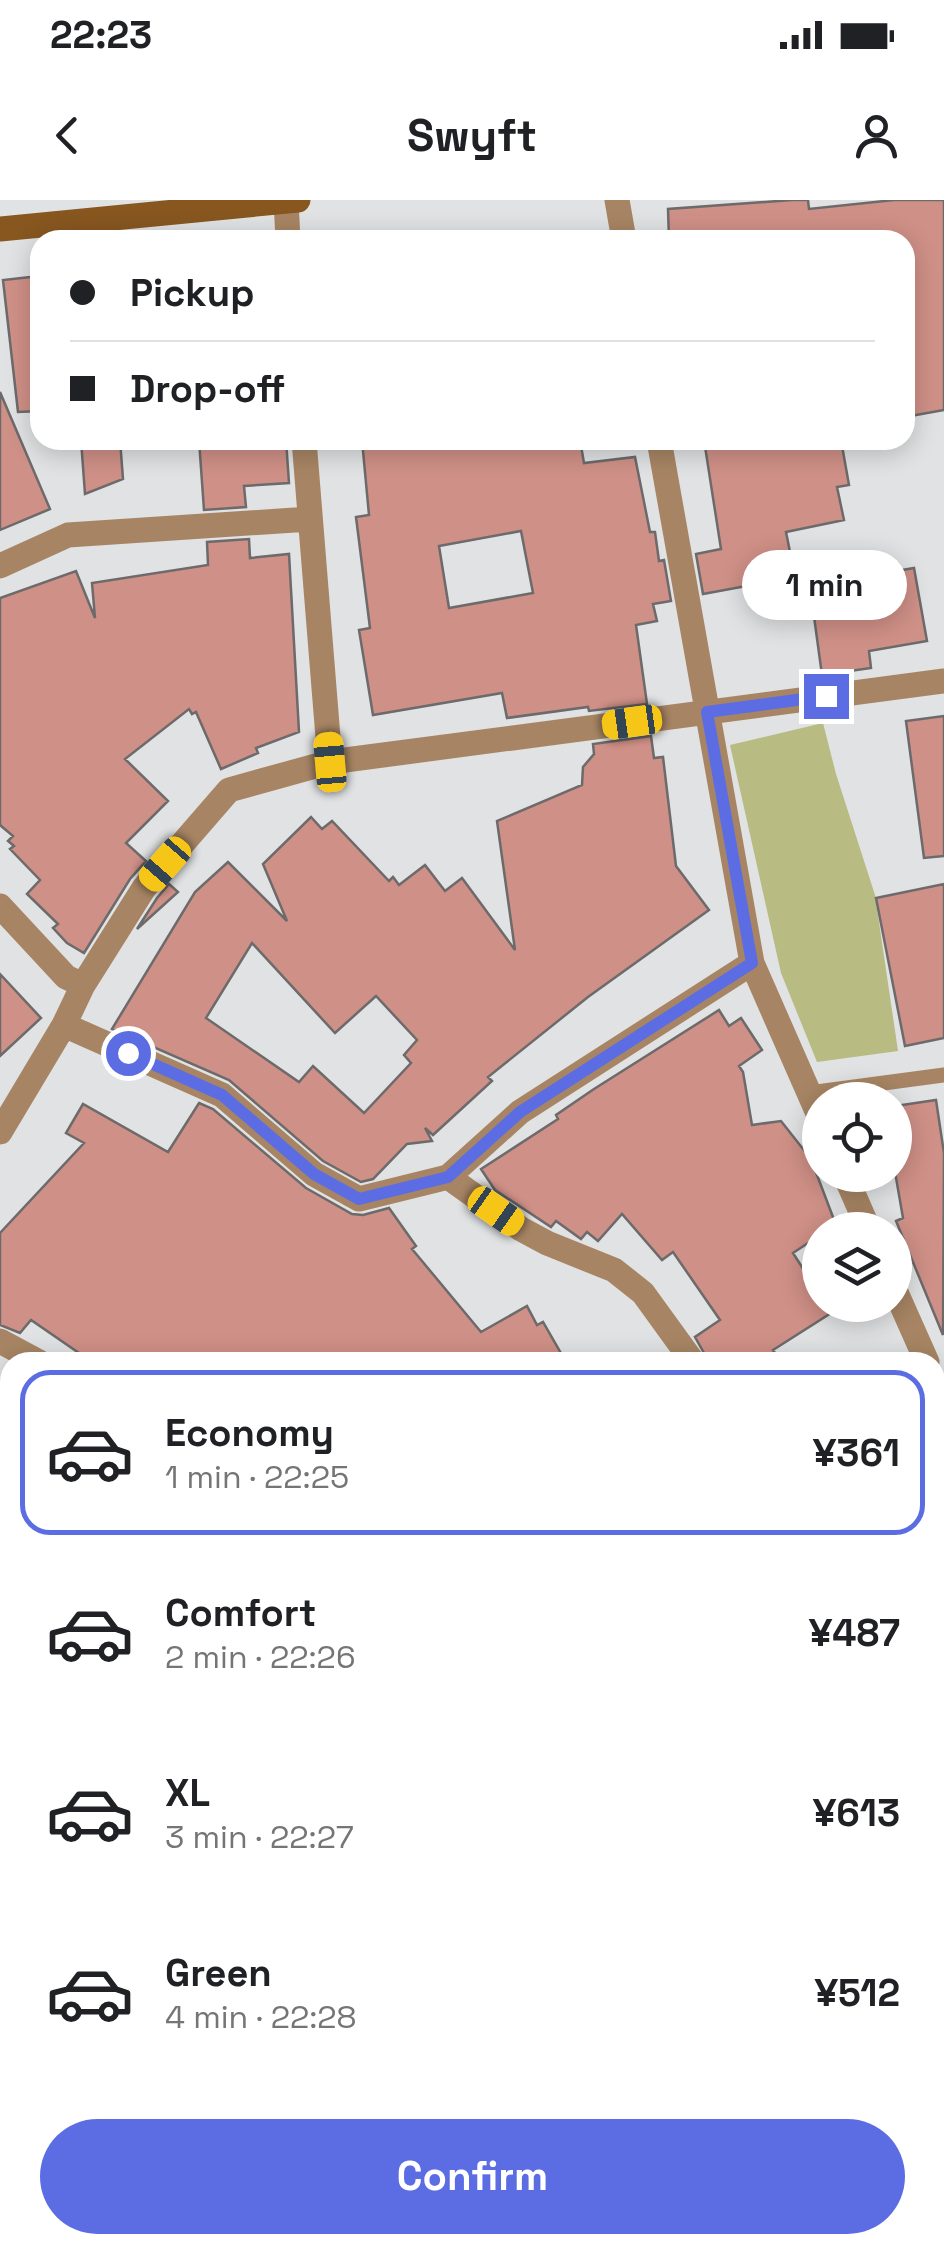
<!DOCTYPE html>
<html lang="en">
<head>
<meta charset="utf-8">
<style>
  :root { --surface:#fff; --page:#f2f2f2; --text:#202124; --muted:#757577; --line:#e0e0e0; --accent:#5c6de4 }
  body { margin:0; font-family:"Space Grotesk",sans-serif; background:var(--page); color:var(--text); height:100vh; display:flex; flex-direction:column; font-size:38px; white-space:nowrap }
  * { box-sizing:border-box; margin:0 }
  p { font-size:32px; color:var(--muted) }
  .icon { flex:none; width:55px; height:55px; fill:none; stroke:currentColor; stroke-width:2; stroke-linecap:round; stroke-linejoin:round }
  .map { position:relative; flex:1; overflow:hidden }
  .sheet { position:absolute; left:0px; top:1152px; width:945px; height:902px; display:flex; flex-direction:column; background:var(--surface); border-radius:30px 30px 0 0; box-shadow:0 5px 25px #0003 }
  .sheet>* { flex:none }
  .hud { position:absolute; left:30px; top:30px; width:885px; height:220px; border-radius:30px; box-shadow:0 5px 25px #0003; display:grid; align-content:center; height:220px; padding:0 40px; background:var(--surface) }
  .buttons { position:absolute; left:802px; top:882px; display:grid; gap:20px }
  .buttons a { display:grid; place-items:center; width:110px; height:110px; border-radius:50%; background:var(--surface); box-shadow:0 5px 25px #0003; font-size:50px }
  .end { position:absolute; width:45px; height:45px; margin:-22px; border:12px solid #5c6de4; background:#fff; box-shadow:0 0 0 5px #fff }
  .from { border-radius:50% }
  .bubble { position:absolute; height:70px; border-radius:35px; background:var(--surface); box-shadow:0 5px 25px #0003; font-size:32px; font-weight:600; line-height:70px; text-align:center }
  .car { position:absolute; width:30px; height:60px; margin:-30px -15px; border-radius:12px; box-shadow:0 0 8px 2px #0007; background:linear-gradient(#f5c518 24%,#345 0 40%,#f5c518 0 76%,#345 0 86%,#f5c518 0) }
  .hud b { display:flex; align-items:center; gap:35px; height:95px; font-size:38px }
  .hud b+b { border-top:2px solid var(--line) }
  .hud i { width:25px; height:25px; background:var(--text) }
  ul { padding:18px 0 0; list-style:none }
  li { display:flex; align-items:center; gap:30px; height:165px; margin:0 20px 15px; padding:0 20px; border:5px solid transparent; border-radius:30px }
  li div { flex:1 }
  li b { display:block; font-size:38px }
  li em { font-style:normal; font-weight:600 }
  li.selected { border-color:var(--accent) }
  li>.icon { width:90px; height:90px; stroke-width:1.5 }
  .action { display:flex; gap:20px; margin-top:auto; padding:20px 40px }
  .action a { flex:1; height:115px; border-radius:60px; background:var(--accent); color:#fff; font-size:40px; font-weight:600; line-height:115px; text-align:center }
  .status { display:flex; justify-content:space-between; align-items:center; height:70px; padding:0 50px; background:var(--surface); direction:ltr }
  .status svg { height:28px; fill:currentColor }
  header { display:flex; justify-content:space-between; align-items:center; height:130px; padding:0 40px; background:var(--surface); font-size:45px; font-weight:600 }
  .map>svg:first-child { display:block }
</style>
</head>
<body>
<div class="status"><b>22:23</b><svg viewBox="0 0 49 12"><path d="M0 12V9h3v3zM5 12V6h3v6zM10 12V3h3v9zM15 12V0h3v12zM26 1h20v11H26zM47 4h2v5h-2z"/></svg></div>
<header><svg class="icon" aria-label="back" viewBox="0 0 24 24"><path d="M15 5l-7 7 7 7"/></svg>Swyft<svg class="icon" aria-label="person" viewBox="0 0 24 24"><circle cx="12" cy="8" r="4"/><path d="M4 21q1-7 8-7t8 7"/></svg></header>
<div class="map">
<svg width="944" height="2054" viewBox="0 0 944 2054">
  <rect width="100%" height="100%" fill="#e1e2e3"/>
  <path fill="#b8bb82" d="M823,523L836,574L875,695L898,851L817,862L781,773L730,545Z"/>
  <path fill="#cf9087" stroke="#6c6a6a" stroke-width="2.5" fill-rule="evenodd" d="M792,0H808L809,9L894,0H944V210L905,217V40H669L668,9Z
    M40,76V211L18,212L3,80Z
    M0,192L50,309L0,330Z
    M81,240H120L123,279L85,294Z
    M199,240H286L289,283L244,286L246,307L204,310Z
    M362,240H580L584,263L635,257L650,332H655L659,361L664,360L671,401L653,404L657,421L636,425L647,504L589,511L588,507L507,518L502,493L373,515L359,430L370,428L356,317L369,315ZM521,331L533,393L449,408L439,346Z
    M704,240H841L849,285L837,287L844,320L786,332L795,377L703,394L696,354L721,349Z
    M249,339L250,358L289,354L299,532L256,548L258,553L221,569L196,512L192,514L189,509L125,559L168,601L126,643L146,661L130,679L84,753L67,743L53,728L58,724L27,694L40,680L10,649L14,646L8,641L13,636L0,625V398L76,371L95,418L92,383L208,365L207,342Z
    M914,368L927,441L869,451L871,468L822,475L812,402L876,392L873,375Z
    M944,516V656L924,658L906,521Z
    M651,536L654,558L663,557L676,666L709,710L588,797L488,877L492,881L433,935L425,928L432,941L407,944L373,979L361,982L323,961L229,880L112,829L195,692L228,662L287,721L263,664L311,617L322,629L332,621L389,681L393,677L399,685L425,665L445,691L462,678L515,750L497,621L582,585L583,567L594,554L593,544ZM252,743L335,833L376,796L417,840L404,855L411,863L364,913L313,866L299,882L206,818Z
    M169,684L178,692L137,729L157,698Z
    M944,684V838L905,846L876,698Z
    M0,774L41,818L0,856Z
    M719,810L729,826L741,818L762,850L739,866L743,872L752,925L781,921L811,959L836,1025L820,1030V1035L793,1053L820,1095V1105H826L831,1113L773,1150L781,1162H709L695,1137L720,1120L673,1052L662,1060L622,1014L598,1041L587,1032L581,1039L556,1021L551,1027L495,990L481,969L558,919L556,915L594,889Z
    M936,900L944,953L943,1135L896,1021L903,1018L895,972V906Z
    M199,903L213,909L306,988L352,1014L363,1015L389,1008L416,1046L412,1049L481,1132L527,1106L537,1125L543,1122L566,1162H92L31,1120L20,1133L0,1125V1033L84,943L66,933L83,904L168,952Z"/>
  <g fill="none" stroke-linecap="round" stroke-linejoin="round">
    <path stroke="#a78564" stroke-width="15" d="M809,893L944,875"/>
    <path stroke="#a78564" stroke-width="25" d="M286,0L288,40
      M617,0L624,40
      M304,240L330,562
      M659,240L752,763L820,918
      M0,366L68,335L310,319
      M0,706L66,777L83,785
      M64,825L222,895L314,974L359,999L448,977L520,912L752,763
      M0,932L64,825L83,785L144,688L229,590L330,562L944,481
      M845,975L869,1030
      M448,977L521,1029L547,1043L614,1070L643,1093L693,1162
      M895,1090L927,1162
      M0,1141L39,1162
      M935,1184L944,1208
      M935,1604L944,1602
      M0,1656L10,1644
      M935,1767L944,1761
      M0,1884L10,1875
      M602,2054L607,2045"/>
    <path stroke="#885720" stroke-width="25" d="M0,29L298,0"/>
  </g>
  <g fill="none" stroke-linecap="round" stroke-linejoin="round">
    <path stroke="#5c6de4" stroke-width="12" d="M128,853L222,895L314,974L359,999L448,977L520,912L752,763L707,512L826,496"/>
  </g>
</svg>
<div class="buttons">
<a><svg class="icon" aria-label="locate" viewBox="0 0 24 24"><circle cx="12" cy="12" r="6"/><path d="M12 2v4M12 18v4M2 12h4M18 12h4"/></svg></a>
<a><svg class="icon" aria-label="layers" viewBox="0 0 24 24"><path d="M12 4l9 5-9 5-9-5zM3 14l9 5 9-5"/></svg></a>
</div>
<i class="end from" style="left:128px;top:853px"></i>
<i class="end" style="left:826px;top:496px"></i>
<div class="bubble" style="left:742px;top:350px;width:165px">1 min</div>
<i class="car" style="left:632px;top:522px;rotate:262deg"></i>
<i class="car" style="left:330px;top:562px;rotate:355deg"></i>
<i class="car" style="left:165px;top:664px;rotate:221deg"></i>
<i class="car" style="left:496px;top:1011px;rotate:125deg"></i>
<div class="hud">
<b><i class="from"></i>Pickup</b>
<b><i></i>Drop-off</b>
</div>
<section class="sheet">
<ul>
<li class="selected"><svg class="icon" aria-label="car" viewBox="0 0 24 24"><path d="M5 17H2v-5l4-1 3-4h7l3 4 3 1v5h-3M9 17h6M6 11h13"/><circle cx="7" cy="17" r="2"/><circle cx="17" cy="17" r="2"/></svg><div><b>Economy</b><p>1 min · 22:25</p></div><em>¥361</em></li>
<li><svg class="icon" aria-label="car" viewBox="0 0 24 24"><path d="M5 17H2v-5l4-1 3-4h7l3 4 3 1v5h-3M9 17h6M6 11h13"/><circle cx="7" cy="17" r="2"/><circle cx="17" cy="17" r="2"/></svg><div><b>Comfort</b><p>2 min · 22:26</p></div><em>¥487</em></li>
<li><svg class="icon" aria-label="car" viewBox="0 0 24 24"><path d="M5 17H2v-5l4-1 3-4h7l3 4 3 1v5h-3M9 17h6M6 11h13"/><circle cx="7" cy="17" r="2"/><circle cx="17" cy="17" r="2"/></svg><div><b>XL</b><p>3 min · 22:27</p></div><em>¥613</em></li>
<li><svg class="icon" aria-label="car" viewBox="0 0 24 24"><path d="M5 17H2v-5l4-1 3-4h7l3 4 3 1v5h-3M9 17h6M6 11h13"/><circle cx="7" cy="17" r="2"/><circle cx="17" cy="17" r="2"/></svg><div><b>Green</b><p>4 min · 22:28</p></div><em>¥512</em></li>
</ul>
<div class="action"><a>Confirm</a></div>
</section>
</div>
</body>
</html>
